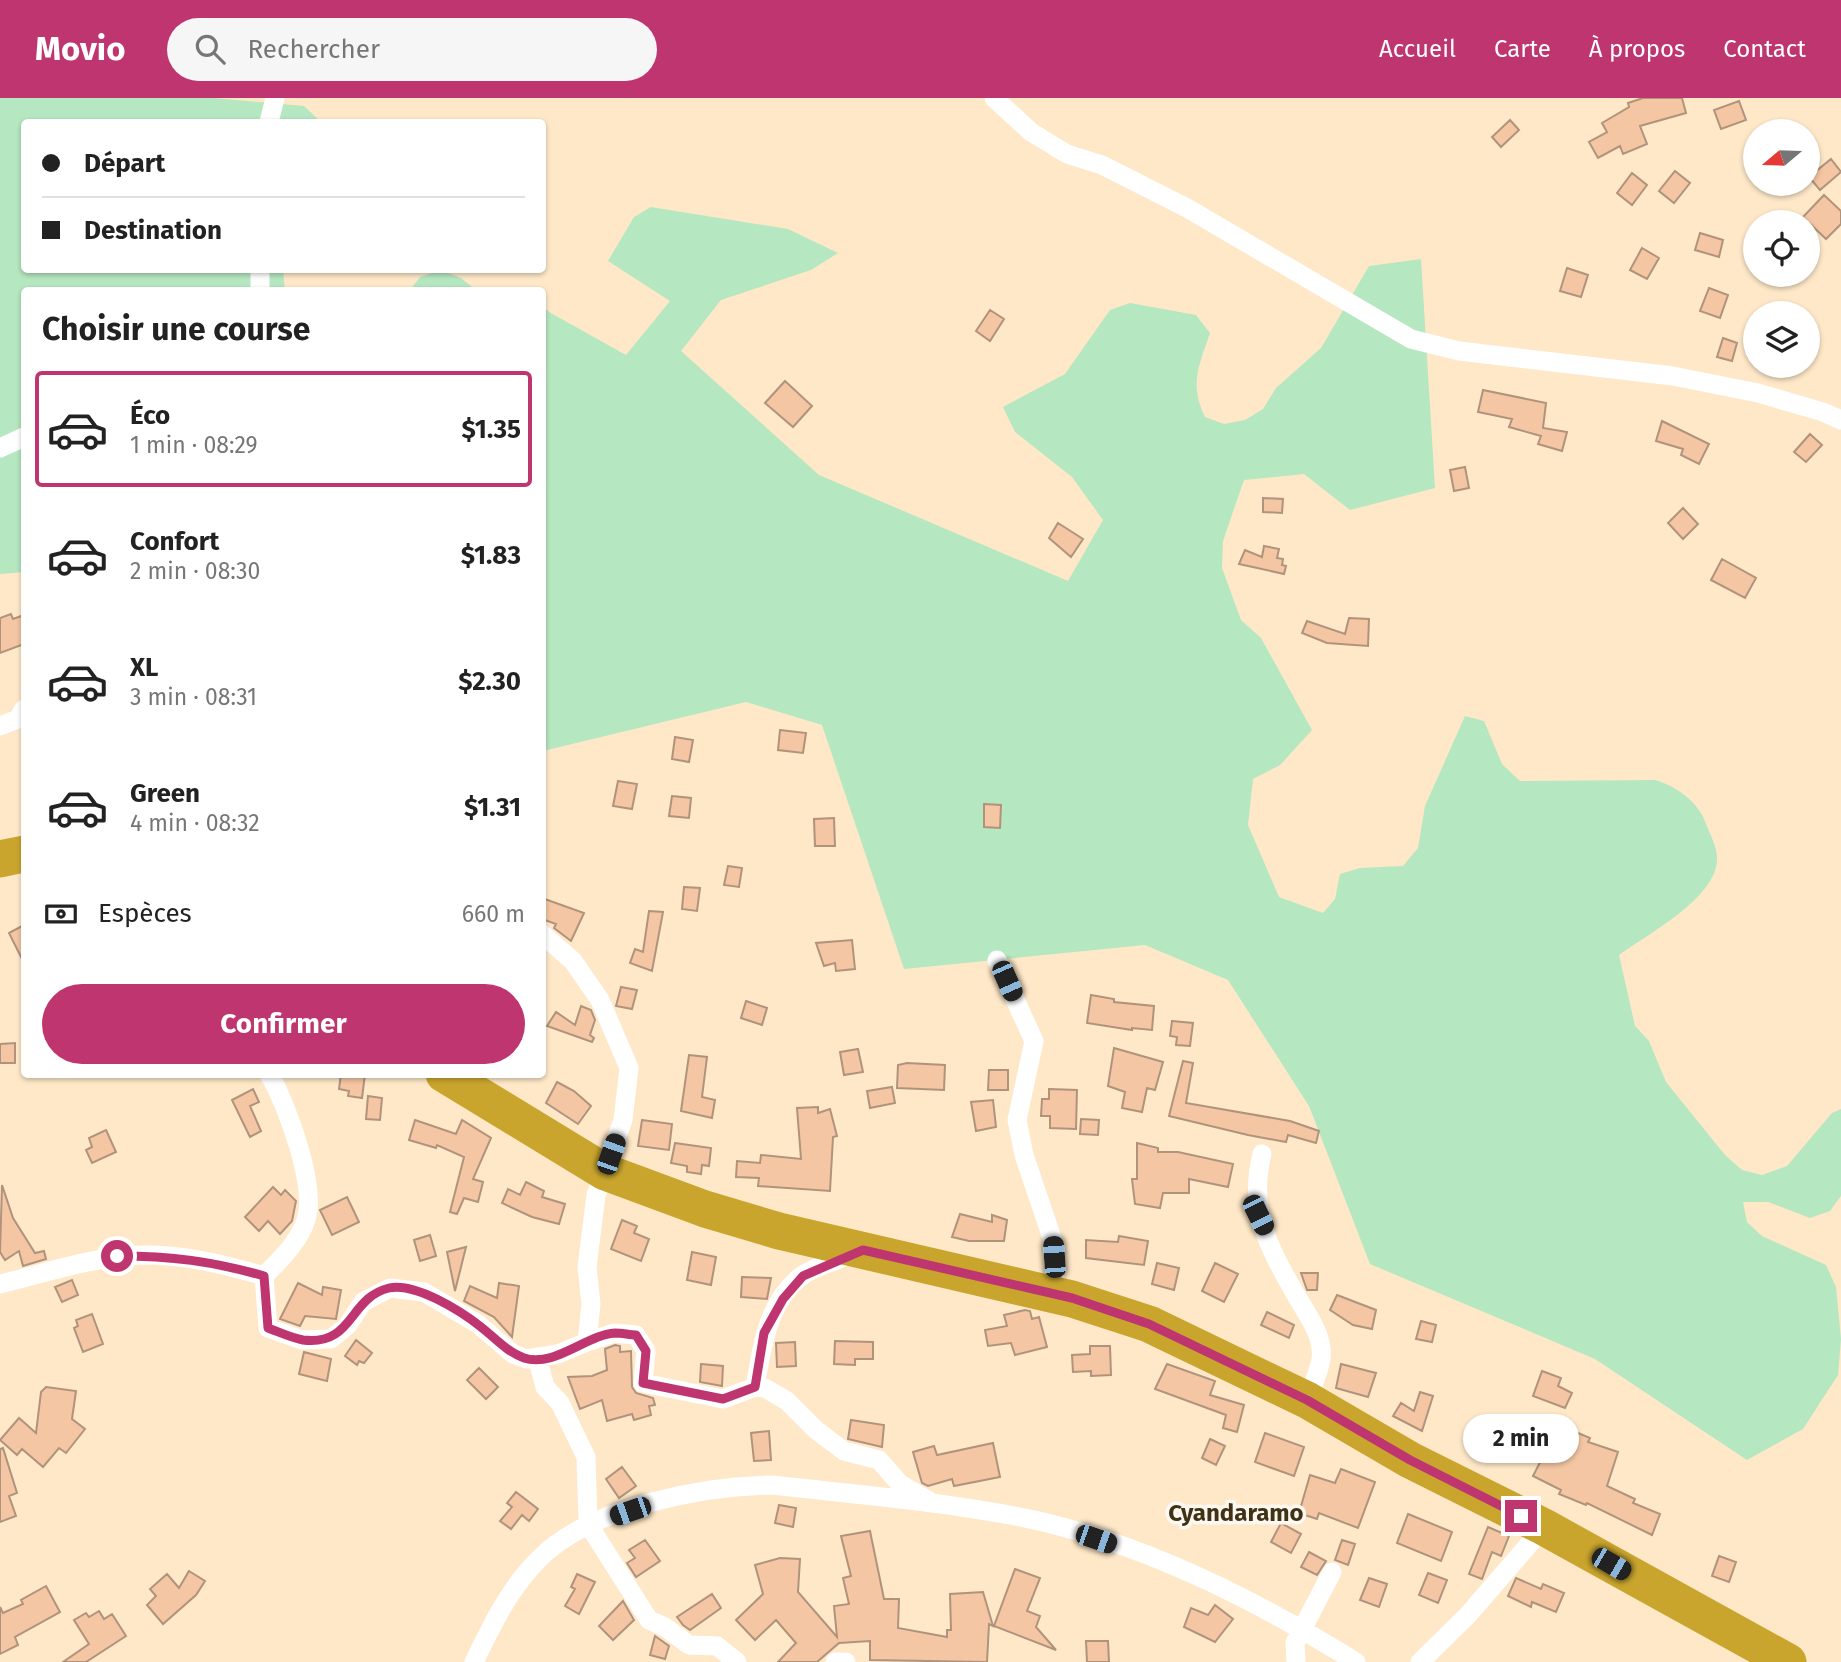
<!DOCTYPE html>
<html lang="fr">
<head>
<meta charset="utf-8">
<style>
  :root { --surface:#fff; --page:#f6f6f6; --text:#222; --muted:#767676; --line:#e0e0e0; --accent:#be3570 }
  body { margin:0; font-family:"Fira Sans",sans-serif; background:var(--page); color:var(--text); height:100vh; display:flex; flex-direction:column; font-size:26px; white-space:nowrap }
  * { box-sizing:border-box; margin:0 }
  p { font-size:23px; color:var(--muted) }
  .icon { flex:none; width:38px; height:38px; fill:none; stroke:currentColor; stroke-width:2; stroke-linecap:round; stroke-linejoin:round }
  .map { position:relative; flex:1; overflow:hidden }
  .drawer { position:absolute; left:21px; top:189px; width:525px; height:791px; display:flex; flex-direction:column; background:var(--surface); border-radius:7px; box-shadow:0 2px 5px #0004 }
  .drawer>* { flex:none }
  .banner { position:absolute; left:21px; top:21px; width:525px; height:154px; border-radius:7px; box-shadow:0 2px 5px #0004; display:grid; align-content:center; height:154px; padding:0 21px; background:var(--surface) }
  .needle { width:46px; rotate:251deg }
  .tools { position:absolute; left:1743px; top:21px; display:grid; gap:14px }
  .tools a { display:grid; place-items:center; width:77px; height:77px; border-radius:50%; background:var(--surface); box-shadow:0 2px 5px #0004; font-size:35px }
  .end { position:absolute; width:32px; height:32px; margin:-16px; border:9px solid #be3570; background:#fff; box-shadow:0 0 0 4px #fff }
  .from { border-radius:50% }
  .bubble { position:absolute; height:49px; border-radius:24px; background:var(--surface); box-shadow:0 2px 5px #0004; font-size:23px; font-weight:700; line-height:49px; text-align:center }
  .car { position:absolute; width:21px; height:42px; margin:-21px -10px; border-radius:9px; box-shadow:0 0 5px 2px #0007; background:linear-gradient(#222 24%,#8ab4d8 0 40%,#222 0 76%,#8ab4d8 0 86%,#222 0) }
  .banner b { display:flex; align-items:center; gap:24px; height:66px; font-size:26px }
  .banner b+b { border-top:2px solid var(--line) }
  .banner i { width:18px; height:18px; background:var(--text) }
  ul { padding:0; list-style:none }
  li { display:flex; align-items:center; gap:21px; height:116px; margin:0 14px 10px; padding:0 7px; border:4px solid transparent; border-radius:7px }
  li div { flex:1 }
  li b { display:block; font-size:26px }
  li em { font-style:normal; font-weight:700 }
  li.on { border-color:var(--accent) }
  li>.icon { width:63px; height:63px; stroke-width:1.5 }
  h2 { padding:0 21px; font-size:32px; line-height:84px }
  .pay { display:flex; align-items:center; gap:18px; height:77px; padding:0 21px; font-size:26px }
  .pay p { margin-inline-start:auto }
  .action { display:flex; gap:14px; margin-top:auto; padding:14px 21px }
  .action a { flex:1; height:80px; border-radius:42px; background:var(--accent); color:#fff; font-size:28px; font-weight:700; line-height:80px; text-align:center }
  header { display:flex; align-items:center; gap:42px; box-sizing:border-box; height:98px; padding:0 35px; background:var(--accent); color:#fff }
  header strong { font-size:33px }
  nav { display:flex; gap:38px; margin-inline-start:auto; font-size:24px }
  .search { width:490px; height:63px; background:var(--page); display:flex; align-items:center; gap:18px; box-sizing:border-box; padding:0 24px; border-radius:38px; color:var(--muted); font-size:26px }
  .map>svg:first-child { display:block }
</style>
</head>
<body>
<header>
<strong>Movio</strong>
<div class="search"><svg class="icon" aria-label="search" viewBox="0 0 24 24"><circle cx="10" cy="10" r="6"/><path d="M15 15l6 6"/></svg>Rechercher</div>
<nav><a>Accueil</a><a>Carte</a><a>À propos</a><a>Contact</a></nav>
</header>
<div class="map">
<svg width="1841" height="1564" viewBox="0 0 1841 1564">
  <rect width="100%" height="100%" fill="#fee8c8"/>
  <path fill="#b5e7c0" d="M0,0H214L304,8L321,24H24V172H283L285,192H24V474L0,476Z
    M651,109L788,131L838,155L811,172L721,202L681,253L819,377L1068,483L1103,422L1072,379L1015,334L1003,309L1065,276L1110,212L1130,205L1196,217L1210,235C1199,268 1189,286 1205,319L1224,326L1245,322L1263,311L1276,290L1321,250L1369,168L1421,161L1435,390L1350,412L1304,376L1244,382L1223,443L1222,470L1241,522L1261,540L1312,632L1280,667L1253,681L1248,727L1279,799L1323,815L1335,801L1340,776L1360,770L1403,768L1418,750L1425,708L1465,618L1484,623L1502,666L1520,683L1655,682C1676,688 1699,704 1706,726C1710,736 1718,751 1717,762C1716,800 1648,836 1619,857L1635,928L1649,943L1666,984L1725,1057L1742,1072L1762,1077L1787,1068L1832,1015L1841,1011V1098L1830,1113L1810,1120L1768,1104H1743L1747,1124L1762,1138L1826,1167L1836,1189L1841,1241L1838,1277L1803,1331L1747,1362L1595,1261L1370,1166L1309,1008L1228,882L1145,847L904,871L822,627L746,604L543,653L542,207L549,214L626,257L670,203L608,163L634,119Z
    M440,172L461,180L476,192H410L420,179Z"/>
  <path fill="#f4c6a3" stroke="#b1937c" stroke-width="2" d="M1643,0H1682L1686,15L1640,28L1647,46L1623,56L1620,48L1598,60L1589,44L1607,34L1602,25L1629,9L1628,5Z
    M1739,3L1746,22L1721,31L1714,12Z
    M1510,22L1519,32L1501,49L1492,39Z
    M1831,61L1841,74L1820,92L1809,79Z
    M1675,73L1690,85L1674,105L1659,93Z
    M1632,75L1647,87L1632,107L1617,95Z
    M1824,97L1841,113V126L1826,141L1803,119Z
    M1700,135L1723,142L1719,159L1695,152Z
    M1642,150L1659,160L1647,181L1630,172Z
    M1567,170L1588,177L1581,199L1560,193Z
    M1709,190L1728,197L1720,220L1700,213Z
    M990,212L1004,221L990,243L976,233Z
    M1723,240L1737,245L1732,263L1717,259Z
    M785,283L812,308L793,329L765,305Z
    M1483,292L1546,305L1543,330L1567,334L1562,353L1538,346L1541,338L1509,329L1512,321L1478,314Z
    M1662,323L1709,346L1699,366L1681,357L1683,351L1656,343Z
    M1810,336L1822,347L1806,364L1794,354Z
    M1465,369L1469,390L1454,393L1450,372Z
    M1263,400L1283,401L1282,415L1263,414Z
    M1683,410L1698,426L1683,441L1668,425Z
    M1058,425L1083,441L1071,459L1049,440Z
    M1264,448L1279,451L1277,460L1283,461L1282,467L1286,468L1284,476L1239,466L1245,452L1262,459Z
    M1722,461L1756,480L1745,500L1711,482Z
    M11,516L13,521L24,517V546L0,555V520Z
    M1349,520L1369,521L1368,548L1327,545L1302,535L1307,523L1345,536Z
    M780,632L806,635L803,655L778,652Z
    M675,639L693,642L689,664L672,661Z
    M618,683L637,686L632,711L613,708Z
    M672,698L691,700L689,720L669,718Z
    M984,706L1001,707L1000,730L984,729Z
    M834,720L835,748H815L814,721Z
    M728,768L742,770L739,789L724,787Z
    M684,789L700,790L697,813L682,811Z
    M542,800L584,815L571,843L554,830L556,826L542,821Z
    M649,813L663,814L652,873L630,865L635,851L643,854Z
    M24,827V865L9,835Z
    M852,842L855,871L836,873L835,865L824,868L816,845Z
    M621,889L637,892L632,911L616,908Z
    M1091,897L1114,901V904L1154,908L1152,932L1132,930V932L1087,925Z
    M746,903L767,910L762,927L741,920Z
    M581,908L591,912L595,922L590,937L594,940L592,944L547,928L556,914L575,927Z
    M1172,923L1193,925L1190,948L1176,947L1177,939L1170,938Z
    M15,945V965H0V946Z
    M1114,950L1163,964L1155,992L1147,990L1142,1014L1122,1010L1125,994L1108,988Z
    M858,951L863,974L844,977L840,954Z
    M689,957L707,959L702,999L715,1002L712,1020L681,1013Z
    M1183,963L1193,965L1186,1005L1290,1023L1319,1033L1316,1045L1288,1037L1286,1044L1248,1037L1169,1018Z
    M907,965L945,967L944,992L897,990L898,967Z
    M989,972H1008V992H988Z
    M341,976H365L362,1000L348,998L349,993L339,991Z
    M557,984L574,993L591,1008L578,1026L546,1005Z
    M892,989L895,1005L870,1010L867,993Z
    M253,991L259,1004L250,1008L261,1033L250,1039L232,1002Z
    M1049,991L1077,992L1076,1031L1050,1030V1018H1041L1042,1001H1049Z
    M368,998L382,1000L380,1022L366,1021Z
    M993,1002L996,1029L976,1033L971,1004Z
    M818,1009V1015L830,1011L837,1038L833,1039L830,1093L758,1088L759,1080L736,1079L737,1063L760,1065L761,1057L801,1061L797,1010Z
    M1081,1021L1099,1022L1098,1037L1080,1036Z
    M415,1022L456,1036L462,1022L491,1040L473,1081L483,1084L478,1104L464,1100L457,1116L450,1114L464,1059L437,1047L436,1050L409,1042Z
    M642,1022L672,1026L669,1052L638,1048Z
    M106,1032L116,1054L92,1065L86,1052L92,1049L89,1040Z
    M675,1045L711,1050L709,1068L702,1067L701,1076L687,1074V1068L671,1065Z
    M1137,1045L1158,1050V1054H1178L1233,1066L1228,1089L1189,1081V1095H1163L1160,1110L1135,1106L1132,1081H1137Z
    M526,1084L544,1093L542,1099L565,1106L559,1126L532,1119L502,1105L508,1091L520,1097Z
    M2,1087L13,1120L35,1155L44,1153L46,1161L23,1168L19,1153L5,1162L0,1154Z
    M273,1089L281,1097L285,1092L296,1103L292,1123L280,1136L268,1123L259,1133L245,1119Z
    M347,1099L359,1124L332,1137L320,1112Z
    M960,1116L992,1124V1117L1007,1122L1004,1143H969L952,1139Z
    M622,1122L637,1128L634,1135L649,1141L641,1163L611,1151Z
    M430,1137L436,1158L420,1163L414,1142Z
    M1119,1138L1148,1143L1144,1167L1086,1160V1142L1118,1144Z
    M466,1149L455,1193L447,1154Z
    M692,1154L716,1159L711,1187L687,1182Z
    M1157,1165L1179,1170L1174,1192L1152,1186Z
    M1215,1165L1238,1176L1224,1204L1202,1193Z
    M1301,1175H1318L1317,1192H1307Z
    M742,1179L771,1180L767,1201L741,1199Z
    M72,1182L78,1197L62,1204L55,1189Z
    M298,1185L322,1197L323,1189L341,1192L336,1221L305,1218L300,1228L280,1221Z
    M499,1185L519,1188L512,1239L494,1219L464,1203L470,1188L497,1200Z
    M1337,1197L1376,1212L1372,1231L1353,1227L1330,1212Z
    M1025,1212L1030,1213L1032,1221L1039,1219L1047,1249L1015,1257L1011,1245L988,1248L985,1232L1007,1228L1004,1217Z
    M1267,1214L1294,1227L1289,1240L1261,1227Z
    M92,1216L103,1246L83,1254L74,1230L78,1228L76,1222Z
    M1421,1223L1436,1227L1432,1244L1416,1241Z
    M356,1242L372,1255L364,1265L359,1263L357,1267L345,1258Z
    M835,1243L873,1244V1261H855V1267L834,1266Z
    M795,1244L796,1268L777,1269L776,1245Z
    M615,1247L620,1248V1254L631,1253L632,1289L636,1295L653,1300L655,1307L649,1308L651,1317L634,1322L632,1316L607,1323L602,1302L580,1311L568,1279L592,1278L607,1272L605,1251Z
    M1090,1248H1110L1111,1277L1091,1278V1273L1073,1274L1072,1257L1090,1256Z
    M304,1254L331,1261L327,1283L299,1276Z
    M701,1266L723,1268L722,1288L700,1284Z
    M1167,1266L1215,1283L1210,1297L1244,1307L1237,1334L1223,1330L1226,1317L1155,1291Z
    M1341,1266L1376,1275L1368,1299L1336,1290Z
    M479,1270L498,1289L486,1301L467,1282Z
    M1542,1273L1561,1280L1558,1288L1572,1295L1565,1310L1533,1298Z
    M46,1289L76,1293L72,1321L85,1331L66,1355L59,1350L43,1369L22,1351L17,1357L0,1342L19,1320L36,1335L41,1294Z
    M1420,1294L1433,1298L1422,1333L1393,1318L1401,1305L1414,1313Z
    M1494,1319L1511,1323L1502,1360L1469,1351L1474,1329L1490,1333Z
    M851,1322L884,1327L882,1349L848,1341Z
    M1559,1327L1590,1340L1588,1344L1618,1354L1607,1388L1635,1401L1633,1405L1660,1416L1652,1437L1587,1405L1586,1407L1559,1396L1561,1392L1533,1378Z
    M769,1333L771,1362L754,1363L751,1335Z
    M1265,1335L1304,1349L1294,1378L1255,1364Z
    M1210,1341L1225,1348L1216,1367L1202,1360Z
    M993,1345L1000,1379L954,1388L952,1381L928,1388L922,1385L913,1354L934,1348L937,1357Z
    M3,1350L17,1395L9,1398L16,1418L0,1424V1351Z
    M622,1369L636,1388L619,1400L606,1381Z
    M1341,1371L1375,1384L1358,1430L1319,1415L1317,1421L1299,1415L1310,1377L1335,1385Z
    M516,1394L538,1411L529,1423L522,1417L511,1431L500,1423L512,1409L507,1405Z
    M779,1407L796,1410L793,1429L775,1425Z
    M1408,1416L1452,1434L1441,1463L1397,1445Z
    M1281,1425L1301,1436L1291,1455L1271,1444Z
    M1488,1429L1509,1438L1501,1458L1492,1454L1482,1481L1469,1476Z
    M870,1433L884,1501H899L898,1530L947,1539V1532H951L950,1496L983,1494L993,1528L989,1526L987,1564L870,1562V1543L839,1545L817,1564H778L796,1545L776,1522L755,1542L736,1522L763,1496L755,1467L780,1460L800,1461L798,1494L837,1539L834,1508L849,1506L843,1480L851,1478L841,1438Z
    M645,1442L660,1463L636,1479L627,1465L635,1460L629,1452Z
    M1342,1442L1355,1446L1348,1467L1335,1462Z
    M1309,1454L1326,1463L1317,1477L1301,1469Z
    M1719,1458L1736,1464L1729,1484L1712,1478Z
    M1015,1471L1040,1480L1027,1513L1040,1518L1036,1529L1056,1552L994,1528Z
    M189,1473L205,1483L196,1497L163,1526L147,1507L156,1498L150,1491L167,1476L179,1490Z
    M1428,1475L1447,1482L1438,1505L1419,1497Z
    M577,1476L595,1484L579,1516L565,1508L575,1491L571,1489Z
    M1369,1480L1387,1486L1379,1509L1360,1502Z
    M1516,1480L1541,1491L1543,1486L1564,1495L1556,1514L1532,1504L1531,1509L1508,1498Z
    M46,1488L60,1514L15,1539L18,1547L0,1556V1509L3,1515L23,1506L21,1502Z
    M712,1496L721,1510L690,1532L683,1527L677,1519Z
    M623,1503L634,1522L613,1542L599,1528Z
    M1215,1507L1233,1521L1215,1544L1184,1529L1191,1510L1208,1517Z
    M99,1513L104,1521L112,1516L126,1538L86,1564H63L89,1546L74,1522L86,1515L89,1519Z
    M655,1538L669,1548L665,1561L650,1557Z
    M1086,1543H1108L1109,1564H1087Z"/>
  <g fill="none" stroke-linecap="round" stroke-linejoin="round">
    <path stroke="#fff" stroke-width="19" d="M994,0L1031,34L1067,56L1102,67L1187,110L1411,241L1459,253L1673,278L1758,295L1823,314L1841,322
      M269,24L275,0
      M260,192V172
      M0,350L24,339
      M0,628L18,621L24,611
      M997,862L1034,943L1017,1022L1024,1057L1052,1140L1056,1197
      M1262,1056C1248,1112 1268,1148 1296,1197C1307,1217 1324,1237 1321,1261C1319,1275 1311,1290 1307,1302
      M264,1178C281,1161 298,1145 306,1122C317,1089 287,1006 269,976
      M0,1186C38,1177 77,1164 115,1159C166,1152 216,1164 264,1178L268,1230L302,1242L331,1241L347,1228L363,1204L390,1190L424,1194L478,1226L513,1256L527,1261L558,1256L587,1244L591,1206L587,1169L596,1097L623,1022L629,970L600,902L573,863L542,836
      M587,1244L614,1235L636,1237L646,1253L643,1285L723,1301L755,1289L765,1290L787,1303L816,1332L844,1353L879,1362L900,1386L929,1403
      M537,1259L545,1289L560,1305L586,1359L588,1426L649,1522L665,1529L689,1547L717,1548L737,1564
      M755,1289C762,1250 767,1203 803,1177C818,1167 841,1161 858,1154
      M474,1564C492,1527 510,1489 540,1460C591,1409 703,1388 772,1387C853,1396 936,1403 1015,1418C1136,1441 1253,1500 1356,1564
      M835,1564H846
      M1296,1564L1295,1545L1332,1474
      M1420,1564L1468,1517L1544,1429"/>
    <path stroke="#c9a52e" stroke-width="37" d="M0,761L24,756
      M444,976L605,1074L705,1111L779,1133L1072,1201L1149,1226L1307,1302L1410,1362L1544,1429L1788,1564"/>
  </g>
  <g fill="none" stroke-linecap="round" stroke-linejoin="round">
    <path stroke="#be3570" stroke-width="9" d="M117,1158C171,1158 212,1163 264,1178L268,1230C279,1234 292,1240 303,1242C354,1248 348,1200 389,1190C415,1184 461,1213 481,1229C494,1239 507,1254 524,1260C554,1270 586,1237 615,1235C622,1235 630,1237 636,1237L646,1253L643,1285L723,1301L755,1289L764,1235L783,1201L803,1178L863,1152L1072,1200L1149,1226L1307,1302L1410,1362L1521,1418"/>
  </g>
  <g text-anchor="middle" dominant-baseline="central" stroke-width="7" stroke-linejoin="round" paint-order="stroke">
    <g font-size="24" font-weight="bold" fill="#413115" stroke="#fdf8f2">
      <text x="1236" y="1415">Cyandaramo</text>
    </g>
  </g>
</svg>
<div class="tools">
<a><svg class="needle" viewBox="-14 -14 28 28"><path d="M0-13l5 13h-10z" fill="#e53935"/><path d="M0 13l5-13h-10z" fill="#767676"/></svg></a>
<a><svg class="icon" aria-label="locate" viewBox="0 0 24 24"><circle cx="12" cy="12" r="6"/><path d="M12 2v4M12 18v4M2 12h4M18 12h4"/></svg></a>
<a><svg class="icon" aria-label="layers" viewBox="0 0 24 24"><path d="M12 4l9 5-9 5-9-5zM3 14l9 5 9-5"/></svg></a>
</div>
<i class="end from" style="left:117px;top:1158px"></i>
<i class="end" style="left:1521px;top:1418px"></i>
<div class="bubble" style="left:1463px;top:1316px;width:116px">2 min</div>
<i class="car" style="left:1007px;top:883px;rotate:156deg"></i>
<i class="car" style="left:611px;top:1056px;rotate:19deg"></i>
<i class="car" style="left:1258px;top:1117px;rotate:154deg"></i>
<i class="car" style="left:1054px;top:1159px;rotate:356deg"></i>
<i class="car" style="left:630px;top:1413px;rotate:251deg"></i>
<i class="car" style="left:1096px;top:1441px;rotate:109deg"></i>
<i class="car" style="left:1611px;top:1466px;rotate:120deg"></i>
<div class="banner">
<b><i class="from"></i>Départ</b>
<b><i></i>Destination</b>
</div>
<section class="drawer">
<h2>Choisir une course</h2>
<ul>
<li class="on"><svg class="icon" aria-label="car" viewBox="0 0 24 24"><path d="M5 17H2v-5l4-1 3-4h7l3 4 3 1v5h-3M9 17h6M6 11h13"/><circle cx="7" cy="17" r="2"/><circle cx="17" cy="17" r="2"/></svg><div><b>Éco</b><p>1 min · 08:29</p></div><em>$1.35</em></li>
<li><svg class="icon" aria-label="car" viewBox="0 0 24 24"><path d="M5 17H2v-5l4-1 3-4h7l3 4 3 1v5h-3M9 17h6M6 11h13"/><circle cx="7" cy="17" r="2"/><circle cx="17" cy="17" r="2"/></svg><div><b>Confort</b><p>2 min · 08:30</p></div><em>$1.83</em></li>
<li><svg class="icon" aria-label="car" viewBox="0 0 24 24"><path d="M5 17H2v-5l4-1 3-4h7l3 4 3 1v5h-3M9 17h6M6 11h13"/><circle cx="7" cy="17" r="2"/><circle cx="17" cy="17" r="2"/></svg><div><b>XL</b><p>3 min · 08:31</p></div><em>$2.30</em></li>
<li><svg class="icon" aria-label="car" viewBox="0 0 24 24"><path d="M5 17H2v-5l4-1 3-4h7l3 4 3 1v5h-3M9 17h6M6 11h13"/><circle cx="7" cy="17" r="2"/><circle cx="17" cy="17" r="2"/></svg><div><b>Green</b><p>4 min · 08:32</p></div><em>$1.31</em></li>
</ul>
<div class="pay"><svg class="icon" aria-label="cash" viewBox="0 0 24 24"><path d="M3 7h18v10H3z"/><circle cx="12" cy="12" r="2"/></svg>Espèces<p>660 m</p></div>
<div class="action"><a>Confirmer</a></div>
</section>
</div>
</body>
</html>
